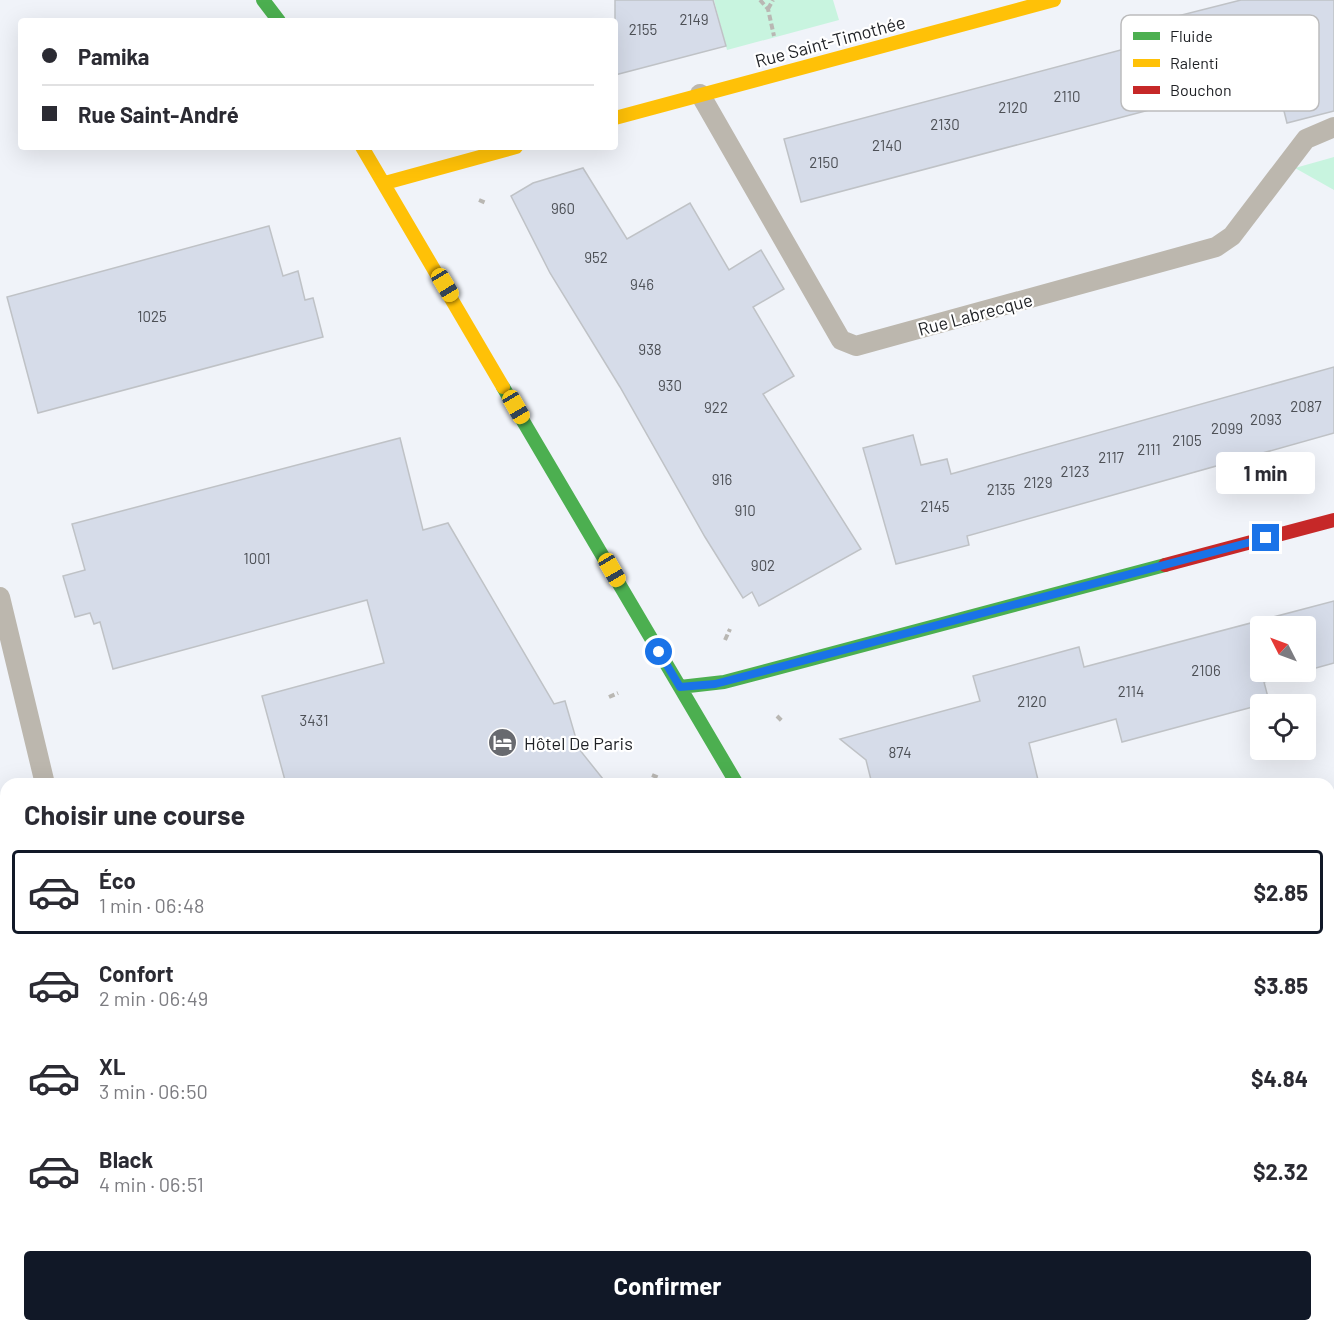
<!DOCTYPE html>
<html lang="fr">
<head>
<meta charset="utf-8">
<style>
  :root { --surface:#fff; --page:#f2f2f3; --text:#2b2b33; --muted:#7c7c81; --line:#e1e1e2; --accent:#111827 }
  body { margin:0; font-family:Barlow,sans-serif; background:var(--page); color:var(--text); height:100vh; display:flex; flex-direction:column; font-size:22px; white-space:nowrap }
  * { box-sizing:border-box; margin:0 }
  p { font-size:20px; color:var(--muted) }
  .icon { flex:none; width:33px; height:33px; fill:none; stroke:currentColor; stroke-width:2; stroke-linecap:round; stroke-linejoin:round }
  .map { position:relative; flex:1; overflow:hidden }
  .panel { position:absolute; left:0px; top:778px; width:1335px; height:554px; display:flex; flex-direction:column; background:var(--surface); border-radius:18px 18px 0 0; box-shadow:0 6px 24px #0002 }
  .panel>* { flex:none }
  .guide { position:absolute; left:18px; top:18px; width:600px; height:132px; border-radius:6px; box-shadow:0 6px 24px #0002; display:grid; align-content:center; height:132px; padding:0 24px; background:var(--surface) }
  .needle { width:39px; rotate:312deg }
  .tools { position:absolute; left:1250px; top:616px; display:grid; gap:12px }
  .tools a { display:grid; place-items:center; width:66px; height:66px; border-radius:6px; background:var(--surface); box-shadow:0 6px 24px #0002; font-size:30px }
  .end { position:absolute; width:27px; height:27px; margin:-14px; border:8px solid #1a73e8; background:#fff; box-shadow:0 0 0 3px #fff }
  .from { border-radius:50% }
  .bubble { position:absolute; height:42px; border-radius:6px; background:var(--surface); box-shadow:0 6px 24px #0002; font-size:20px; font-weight:700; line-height:42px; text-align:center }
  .car { position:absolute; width:18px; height:36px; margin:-18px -9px; border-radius:8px; box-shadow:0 0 4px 2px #0007; background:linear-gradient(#f5c518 24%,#345 0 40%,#f5c518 0 76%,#345 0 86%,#f5c518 0) }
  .guide b { display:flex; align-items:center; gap:21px; height:57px; font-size:22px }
  .guide b+b { border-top:2px solid var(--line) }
  .guide i { width:15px; height:15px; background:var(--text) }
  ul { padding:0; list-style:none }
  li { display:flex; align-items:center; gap:18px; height:84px; margin:0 12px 9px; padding:0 12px; border:3px solid transparent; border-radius:6px }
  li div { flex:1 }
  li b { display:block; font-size:22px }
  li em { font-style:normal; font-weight:700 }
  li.current { border-color:var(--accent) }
  li>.icon { width:54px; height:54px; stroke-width:1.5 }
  h2 { padding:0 24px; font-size:27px; line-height:72px }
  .cta { display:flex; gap:12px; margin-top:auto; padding:12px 24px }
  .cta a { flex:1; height:69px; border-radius:6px; background:var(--accent); color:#fff; font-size:24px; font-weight:700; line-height:69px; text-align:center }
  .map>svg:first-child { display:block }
</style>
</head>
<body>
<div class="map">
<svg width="1334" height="1331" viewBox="0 0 1334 1331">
  <rect width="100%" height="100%" fill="#f0f3f9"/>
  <path fill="#c8f4df" d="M714,0H833L839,20L727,50Z
    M1334,157V190L1295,168Z"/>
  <path fill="#d6dce9" stroke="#bfc2c6" stroke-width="1.5" d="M615,0H713L726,46L615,75Z
    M1241,0H1334V111L1287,123L1274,71L1165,99L1168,105L801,202L784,139L1151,42L1146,24Z
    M583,168L627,239L690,203L729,270L761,250L784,289L753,307L794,376L763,394L861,549L759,606L752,592L743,598L705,537L620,387L550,273L511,196L533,183Z
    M269,226L283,276L298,271L305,300L313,298L323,337L38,413L7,297Z
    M1334,367V433L967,536L969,545L896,564L863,448L913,435L921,465L947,459L951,474Z
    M400,438L423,530L448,523L554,704L565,701L579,749L607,784H286L262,696L384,663L367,600L113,669L100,622L94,624L90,613L75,617L63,576L85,570L72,524Z
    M1334,601V663L1305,671V627H1260V672H1301L1264,682L1270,705H1260L1122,742L1116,719L1029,743L1039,784H872L866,760L840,739L980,701L973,676L1079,647L1084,667Z"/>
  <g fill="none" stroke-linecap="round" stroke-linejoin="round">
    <path stroke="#b9b7b3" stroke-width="4" stroke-dasharray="6 3" stroke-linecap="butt" d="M760,0L768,9L774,36
      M768,9L773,0
      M479,200L486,203
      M725,640L730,629
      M609,697L618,693
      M777,716L782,721
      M652,775L659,778
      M1129,1329L1132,1326"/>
    <path stroke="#bcb7ae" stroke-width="20" d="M700,94L841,340L856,346L1216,247L1232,236L1306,139L1334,127
      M0,597L45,784
      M0,1290L6,1288
      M178,1326L180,1331
      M618,1326L619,1331"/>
    <path stroke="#bcb7ae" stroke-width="33" d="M1329,917L1334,916
      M0,1000L6,999
      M1329,1319L1334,1318
      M1285,1331L1304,1326"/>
    <path stroke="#4caf50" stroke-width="14" d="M263,0L279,21
      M503,387L737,784
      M680,687L724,682L1165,565
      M1055,1326L1059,1331"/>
    <path stroke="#ffc107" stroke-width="14" d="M615,118L1054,0
      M362,147L503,387
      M385,183L516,147"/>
    <path stroke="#c62828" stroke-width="14" d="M1165,565L1334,520"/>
  </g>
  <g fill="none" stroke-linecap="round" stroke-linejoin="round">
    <path stroke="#1a73e8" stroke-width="8" d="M659,652L680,687L715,684L1266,538"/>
  </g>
  <defs>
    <symbol id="hotel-disc" viewBox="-11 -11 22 22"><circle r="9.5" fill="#686a6f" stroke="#fff"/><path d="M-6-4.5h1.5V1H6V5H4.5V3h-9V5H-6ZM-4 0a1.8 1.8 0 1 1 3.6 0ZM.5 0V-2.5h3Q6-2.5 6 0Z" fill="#fff"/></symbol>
  </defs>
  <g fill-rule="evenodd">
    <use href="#hotel-disc" x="486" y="726" width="33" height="33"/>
  </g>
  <g text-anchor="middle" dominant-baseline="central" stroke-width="4.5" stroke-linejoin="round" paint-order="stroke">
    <g font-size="15" fill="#4d5056">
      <text x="694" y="19">2149</text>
      <text x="643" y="29">2155</text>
      <text x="1067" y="96">2110</text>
      <text x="1013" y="107">2120</text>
      <text x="945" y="124">2130</text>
      <text x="887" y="145">2140</text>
      <text x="824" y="162">2150</text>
      <text x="563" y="208">960</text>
      <text x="596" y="257">952</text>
      <text x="642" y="284">946</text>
      <text x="152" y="316">1025</text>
      <text x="650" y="349">938</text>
      <text x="670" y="385">930</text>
      <text x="1306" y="406">2087</text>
      <text x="716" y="407">922</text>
      <text x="1266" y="419">2093</text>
      <text x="1227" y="428">2099</text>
      <text x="1187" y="440">2105</text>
      <text x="1149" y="449">2111</text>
      <text x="1111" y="457">2117</text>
      <text x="1075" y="471">2123</text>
      <text x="722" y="479">916</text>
      <text x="1038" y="482">2129</text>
      <text x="1001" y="489">2135</text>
      <text x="935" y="506">2145</text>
      <text x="745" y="510">910</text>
      <text x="257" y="558">1001</text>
      <text x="763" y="565">902</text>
      <text x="1206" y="670">2106</text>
      <text x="1131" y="691">2114</text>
      <text x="1032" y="701">2120</text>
      <text x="314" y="720">3431</text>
      <text x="900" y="752">874</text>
    </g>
    <g font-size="18" fill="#1e2024" stroke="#fff">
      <text transform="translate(830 41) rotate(-15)">Rue Saint-Timothée</text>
      <text transform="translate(975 314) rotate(-15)">Rue Labrecque</text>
    </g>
    <g font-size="18" fill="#1e2024" stroke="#fff" text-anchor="start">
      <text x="524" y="743">Hôtel De Paris</text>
    </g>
  </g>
  <rect x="1121" y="15" width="198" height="96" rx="9" fill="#fff" stroke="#bcbcbd" stroke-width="1.5"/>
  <rect x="1133" y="32" width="27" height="8" fill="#4caf50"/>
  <rect x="1133" y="59" width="27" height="8" fill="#ffc107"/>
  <rect x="1133" y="86" width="27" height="8" fill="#c62828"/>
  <g font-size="16" fill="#1e2024">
    <text x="1170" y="42">Fluide</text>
    <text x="1170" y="69">Ralenti</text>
    <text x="1170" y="96">Bouchon</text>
  </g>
</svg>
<div class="tools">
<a><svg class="needle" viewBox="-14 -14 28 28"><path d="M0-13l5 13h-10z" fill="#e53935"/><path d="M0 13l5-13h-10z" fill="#7c7c81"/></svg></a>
<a><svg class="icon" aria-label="locate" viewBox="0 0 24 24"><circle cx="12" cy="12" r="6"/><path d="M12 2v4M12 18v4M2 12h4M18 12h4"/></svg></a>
</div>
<i class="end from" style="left:659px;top:652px"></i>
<i class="end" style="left:1266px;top:538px"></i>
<div class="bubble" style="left:1216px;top:452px;width:99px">1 min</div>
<i class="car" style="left:445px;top:285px;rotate:149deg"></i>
<i class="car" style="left:516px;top:407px;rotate:150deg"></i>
<i class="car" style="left:612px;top:570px;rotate:150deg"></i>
<div class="guide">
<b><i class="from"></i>Pamika</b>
<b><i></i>Rue Saint-André</b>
</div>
<section class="panel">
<h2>Choisir une course</h2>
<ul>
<li class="current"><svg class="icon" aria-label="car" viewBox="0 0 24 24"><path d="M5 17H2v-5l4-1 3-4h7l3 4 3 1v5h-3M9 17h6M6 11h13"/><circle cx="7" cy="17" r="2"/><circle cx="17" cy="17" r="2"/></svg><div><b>Éco</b><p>1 min · 06:48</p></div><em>$2.85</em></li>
<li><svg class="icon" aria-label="car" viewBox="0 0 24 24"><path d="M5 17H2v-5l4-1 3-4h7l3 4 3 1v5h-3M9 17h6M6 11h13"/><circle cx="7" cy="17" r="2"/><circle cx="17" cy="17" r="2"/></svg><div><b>Confort</b><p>2 min · 06:49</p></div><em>$3.85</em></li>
<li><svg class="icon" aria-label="car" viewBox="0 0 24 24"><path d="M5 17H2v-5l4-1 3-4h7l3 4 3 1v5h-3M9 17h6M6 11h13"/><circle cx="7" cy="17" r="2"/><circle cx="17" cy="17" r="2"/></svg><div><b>XL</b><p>3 min · 06:50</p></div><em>$4.84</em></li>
<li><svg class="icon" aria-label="car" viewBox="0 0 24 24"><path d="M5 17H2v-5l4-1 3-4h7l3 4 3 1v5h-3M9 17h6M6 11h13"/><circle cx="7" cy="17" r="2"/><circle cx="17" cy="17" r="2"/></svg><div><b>Black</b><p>4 min · 06:51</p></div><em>$2.32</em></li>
</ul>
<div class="cta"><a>Confirmer</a></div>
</section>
</div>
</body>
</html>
